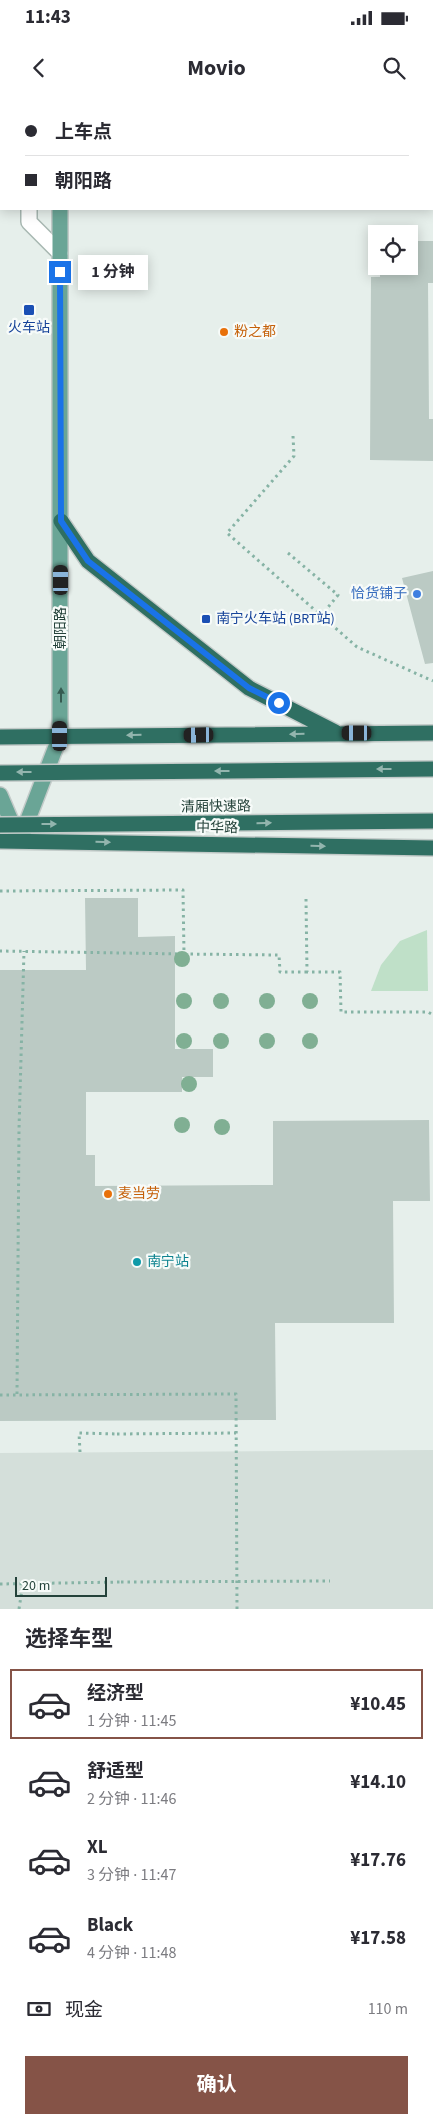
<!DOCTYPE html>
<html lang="zh">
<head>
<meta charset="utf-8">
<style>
  :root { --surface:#fff; --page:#f2f2f3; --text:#2b2b33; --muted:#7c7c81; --line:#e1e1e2; --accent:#855347 }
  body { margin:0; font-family:"Source Sans 3","Noto Sans SC",sans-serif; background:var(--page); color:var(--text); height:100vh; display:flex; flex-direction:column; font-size:19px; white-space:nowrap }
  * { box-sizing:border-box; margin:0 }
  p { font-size:16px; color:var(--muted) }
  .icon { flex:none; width:28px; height:28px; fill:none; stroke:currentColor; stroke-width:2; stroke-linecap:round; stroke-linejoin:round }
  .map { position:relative; height:1509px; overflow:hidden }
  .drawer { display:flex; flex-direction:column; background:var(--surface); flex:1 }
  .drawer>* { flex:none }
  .banner { position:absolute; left:0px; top:0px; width:434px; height:110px; box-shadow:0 2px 12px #0003; display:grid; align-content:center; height:110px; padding:0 25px; background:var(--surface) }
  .controls { position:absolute; left:368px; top:125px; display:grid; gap:10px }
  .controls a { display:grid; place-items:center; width:50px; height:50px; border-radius:0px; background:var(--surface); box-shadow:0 2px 12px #0003; font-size:25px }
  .scale { position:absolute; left:15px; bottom:12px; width:92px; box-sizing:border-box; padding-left:5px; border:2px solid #24423a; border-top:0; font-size:14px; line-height:18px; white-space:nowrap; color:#24423a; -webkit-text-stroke:4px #f7fbf9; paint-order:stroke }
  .end { position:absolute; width:22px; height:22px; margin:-11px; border:6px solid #1a73e8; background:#fff; box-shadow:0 0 0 2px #fff }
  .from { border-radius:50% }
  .bubble { position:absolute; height:35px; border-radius:0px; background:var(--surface); box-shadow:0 2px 12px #0003; font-size:16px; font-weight:700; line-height:35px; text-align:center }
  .car { position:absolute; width:15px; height:30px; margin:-15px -8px; border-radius:6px; box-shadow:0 0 4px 1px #0007; background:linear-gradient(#222 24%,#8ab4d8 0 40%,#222 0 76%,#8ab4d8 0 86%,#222 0) }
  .banner b { display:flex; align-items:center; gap:18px; height:48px; font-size:19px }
  .banner b+b { border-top:1px solid var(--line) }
  .banner i { width:12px; height:12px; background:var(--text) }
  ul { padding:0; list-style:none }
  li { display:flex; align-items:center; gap:15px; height:70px; margin:0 10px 8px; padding:0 15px; border:2px solid transparent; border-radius:0px }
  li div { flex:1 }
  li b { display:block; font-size:19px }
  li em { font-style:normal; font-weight:700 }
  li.selected { border-color:var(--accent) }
  li>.icon { width:45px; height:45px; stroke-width:1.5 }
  h2 { padding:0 25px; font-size:22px; line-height:60px }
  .pay { display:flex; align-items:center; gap:12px; height:55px; padding:0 25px; font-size:19px }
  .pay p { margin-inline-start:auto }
  .button { display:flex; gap:10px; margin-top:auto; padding:10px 25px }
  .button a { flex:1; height:58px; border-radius:0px; background:var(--accent); color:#fff; font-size:20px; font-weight:700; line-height:58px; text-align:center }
  .status { display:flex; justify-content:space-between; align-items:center; height:35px; padding:0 25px; background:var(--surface); direction:ltr }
  .status svg { height:14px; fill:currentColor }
  header { display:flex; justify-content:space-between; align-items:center; height:65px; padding:0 25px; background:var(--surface); font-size:22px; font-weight:700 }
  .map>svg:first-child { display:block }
</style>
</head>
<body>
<div class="status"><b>11:43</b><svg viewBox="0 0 49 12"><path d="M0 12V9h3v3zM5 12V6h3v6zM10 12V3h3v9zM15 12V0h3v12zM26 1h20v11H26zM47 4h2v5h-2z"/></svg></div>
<header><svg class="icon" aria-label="back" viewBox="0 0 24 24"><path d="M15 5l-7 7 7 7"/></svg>Movio<svg class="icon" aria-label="search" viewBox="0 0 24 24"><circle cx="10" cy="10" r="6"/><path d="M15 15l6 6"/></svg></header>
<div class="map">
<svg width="433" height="1509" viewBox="0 0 433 1509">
  <rect width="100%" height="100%" fill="#e6efeb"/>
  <path fill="#d4dfda" d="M433,1350V1509H0V1353Z"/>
  <path fill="#bfe0c8" d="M427,830L428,891H371L381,865L400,841Z"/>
  <path fill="#bbcac4" d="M409,141H433V183H428L429,319H433V361L370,360L371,177H380V166H409Z
    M433,471V563L425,564L402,478Z
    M85,798H138V837L175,836V949H213V977H182V992H86V1055H95V1086L273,1085V1021L429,1020L430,1101H393L394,1223H275L276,1320L0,1321V870H86Z"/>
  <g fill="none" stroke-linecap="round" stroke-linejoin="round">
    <defs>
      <path id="lane" d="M29,0V1
        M29,109V122L60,153"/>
      <path id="primary" d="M61,1V0
        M0,695L17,735
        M22,735L60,636V109"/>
      <path id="highway" d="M61,421L88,461L249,588L335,632
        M0,637L433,633
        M0,741L433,748"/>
    </defs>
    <use href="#lane" stroke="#a8b8b2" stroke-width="18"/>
    <use href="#primary" stroke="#c2cac8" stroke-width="18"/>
    <use href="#highway" stroke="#c2cac8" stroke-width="18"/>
    <path stroke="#86b3a5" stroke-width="3" stroke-dasharray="2.5 4" stroke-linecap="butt" d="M293,336L294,356L227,433L357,547L433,581
      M288,453L338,495L321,516
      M0,791L183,790L184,854L0,851
      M306,799L307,872H340L341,912H428L433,915
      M184,854L279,855L280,872H307
      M17,1294L19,1029L24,851
      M0,1295L236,1294L237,1509
      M80,1352L79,1333L117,1334
      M0,1484L121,1482
      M19,1509L23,1483"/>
    <use href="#lane" stroke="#fff" stroke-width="15"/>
    <use href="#primary" stroke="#6aa596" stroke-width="15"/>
    <use href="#highway" stroke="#2f6f62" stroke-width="15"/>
    <defs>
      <path id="highway-bridge" d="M0,673L433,669
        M0,725L433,721"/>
    </defs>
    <use href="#highway-bridge" stroke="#c2cac8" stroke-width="18" stroke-linecap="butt"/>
    <path stroke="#86b3a5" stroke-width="3" stroke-dasharray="2.5 4" stroke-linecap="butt" d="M117,1334L236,1333
      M121,1482L330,1481"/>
    <use href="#highway-bridge" stroke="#2f6f62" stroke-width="15"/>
  </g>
  <g fill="#80af93">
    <circle cx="182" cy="859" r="8"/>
    <circle cx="184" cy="901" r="8"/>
    <circle cx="221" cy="901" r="8"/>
    <circle cx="267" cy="901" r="8"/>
    <circle cx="310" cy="901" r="8"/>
    <circle cx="184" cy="941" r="8"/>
    <circle cx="221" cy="941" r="8"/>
    <circle cx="267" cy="941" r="8"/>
    <circle cx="310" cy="941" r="8"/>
    <circle cx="189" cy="984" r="8"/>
    <circle cx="182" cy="1025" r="8"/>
    <circle cx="222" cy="1027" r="8"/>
  </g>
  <defs><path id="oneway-solid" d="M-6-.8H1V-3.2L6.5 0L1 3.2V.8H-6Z" transform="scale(1.25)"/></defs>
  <use fill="#365b51" href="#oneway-solid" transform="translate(61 595) rotate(-90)"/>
  <g fill="#93b5ae">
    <use href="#oneway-solid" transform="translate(297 634) rotate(179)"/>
    <use href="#oneway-solid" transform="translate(134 635) rotate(179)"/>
    <use href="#oneway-solid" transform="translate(384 669) rotate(180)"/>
    <use href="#oneway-solid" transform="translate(222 671) rotate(180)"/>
    <use href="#oneway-solid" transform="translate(24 672) rotate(180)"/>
    <use href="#oneway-solid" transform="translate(264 723) rotate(-1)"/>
    <use href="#oneway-solid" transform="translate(49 724)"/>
    <use href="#oneway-solid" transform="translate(103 742) rotate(1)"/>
    <use href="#oneway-solid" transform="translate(318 746) rotate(1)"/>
  </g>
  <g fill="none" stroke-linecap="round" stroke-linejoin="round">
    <path stroke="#1a73e8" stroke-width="6" d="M60,172L61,421L88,461L249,588L279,603"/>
  </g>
  <g fill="#1a4fb4" stroke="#f7fbf9" stroke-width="2">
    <rect x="23" y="204" width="12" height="12" rx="2.5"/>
    <rect x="201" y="514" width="10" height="10" rx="2.5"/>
  </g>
  <g fill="#e8710a" stroke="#f7fbf9" stroke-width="2">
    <circle cx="224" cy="232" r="5"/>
    <circle cx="108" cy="1094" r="5"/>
  </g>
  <circle fill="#3f7fe0" stroke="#f7fbf9" stroke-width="2" cx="417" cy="494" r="5"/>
  <circle fill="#0f9aa8" stroke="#f7fbf9" stroke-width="2" cx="137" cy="1162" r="5"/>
  <g text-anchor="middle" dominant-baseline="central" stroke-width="4.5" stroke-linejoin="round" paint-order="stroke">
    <g font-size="14" fill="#164399" stroke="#f7fbf9">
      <text x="29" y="228">火车站</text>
      <text x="216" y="519" text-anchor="start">南宁火车站 (BRT站)</text>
    </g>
    <g font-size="14" fill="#c56008" stroke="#f7fbf9" text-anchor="start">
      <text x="234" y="232">粉之都</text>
      <text x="118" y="1094">麦当劳</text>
    </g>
    <g font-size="14" fill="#366cbe" stroke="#f7fbf9" text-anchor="end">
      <text x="407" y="494">恰货铺子</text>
    </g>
    <g font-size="14" fill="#24423a" stroke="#f7fbf9">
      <text transform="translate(61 528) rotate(-90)">朝阳路</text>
      <text transform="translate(216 707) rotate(-1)">清厢快速路</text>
      <text transform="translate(217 728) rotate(1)">中华路</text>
    </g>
    <g font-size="14" fill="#0d838f" stroke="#f7fbf9" text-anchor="start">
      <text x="147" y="1162">南宁站</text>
    </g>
  </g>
</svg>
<div class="controls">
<a><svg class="icon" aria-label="locate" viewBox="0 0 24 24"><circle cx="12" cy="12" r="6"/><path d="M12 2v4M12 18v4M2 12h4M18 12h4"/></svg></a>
</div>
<div class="scale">20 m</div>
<i class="end from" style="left:279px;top:603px"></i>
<i class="end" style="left:60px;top:172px"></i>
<div class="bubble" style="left:78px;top:155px;width:70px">1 分钟</div>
<i class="car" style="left:61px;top:480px;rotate:0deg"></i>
<i class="car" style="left:357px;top:633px;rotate:270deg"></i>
<i class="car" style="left:199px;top:635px;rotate:269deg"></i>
<i class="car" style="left:60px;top:636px;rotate:0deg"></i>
<div class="banner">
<b><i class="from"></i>上车点</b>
<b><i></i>朝阳路</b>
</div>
</div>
<section class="drawer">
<h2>选择车型</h2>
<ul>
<li class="selected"><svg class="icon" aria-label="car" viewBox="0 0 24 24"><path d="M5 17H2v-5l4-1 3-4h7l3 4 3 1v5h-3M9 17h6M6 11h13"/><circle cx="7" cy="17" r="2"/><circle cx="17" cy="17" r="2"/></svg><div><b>经济型</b><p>1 分钟 · 11:45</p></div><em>¥10.45</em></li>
<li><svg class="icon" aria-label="car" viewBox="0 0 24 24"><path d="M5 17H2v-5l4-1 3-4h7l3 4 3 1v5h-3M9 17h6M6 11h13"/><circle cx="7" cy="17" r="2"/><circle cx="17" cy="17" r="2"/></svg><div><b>舒适型</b><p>2 分钟 · 11:46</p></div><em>¥14.10</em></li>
<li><svg class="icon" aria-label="car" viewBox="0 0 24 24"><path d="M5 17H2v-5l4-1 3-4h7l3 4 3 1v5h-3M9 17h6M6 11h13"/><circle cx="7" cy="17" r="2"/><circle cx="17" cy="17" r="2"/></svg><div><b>XL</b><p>3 分钟 · 11:47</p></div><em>¥17.76</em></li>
<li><svg class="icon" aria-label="car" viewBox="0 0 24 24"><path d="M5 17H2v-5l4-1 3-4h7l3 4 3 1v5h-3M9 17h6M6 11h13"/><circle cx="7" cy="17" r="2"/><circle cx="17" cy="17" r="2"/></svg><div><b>Black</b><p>4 分钟 · 11:48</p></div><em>¥17.58</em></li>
</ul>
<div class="pay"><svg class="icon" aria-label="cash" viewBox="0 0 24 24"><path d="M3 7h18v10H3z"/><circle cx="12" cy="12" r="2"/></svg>现金<p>110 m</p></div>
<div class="button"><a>确认</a></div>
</section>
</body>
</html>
